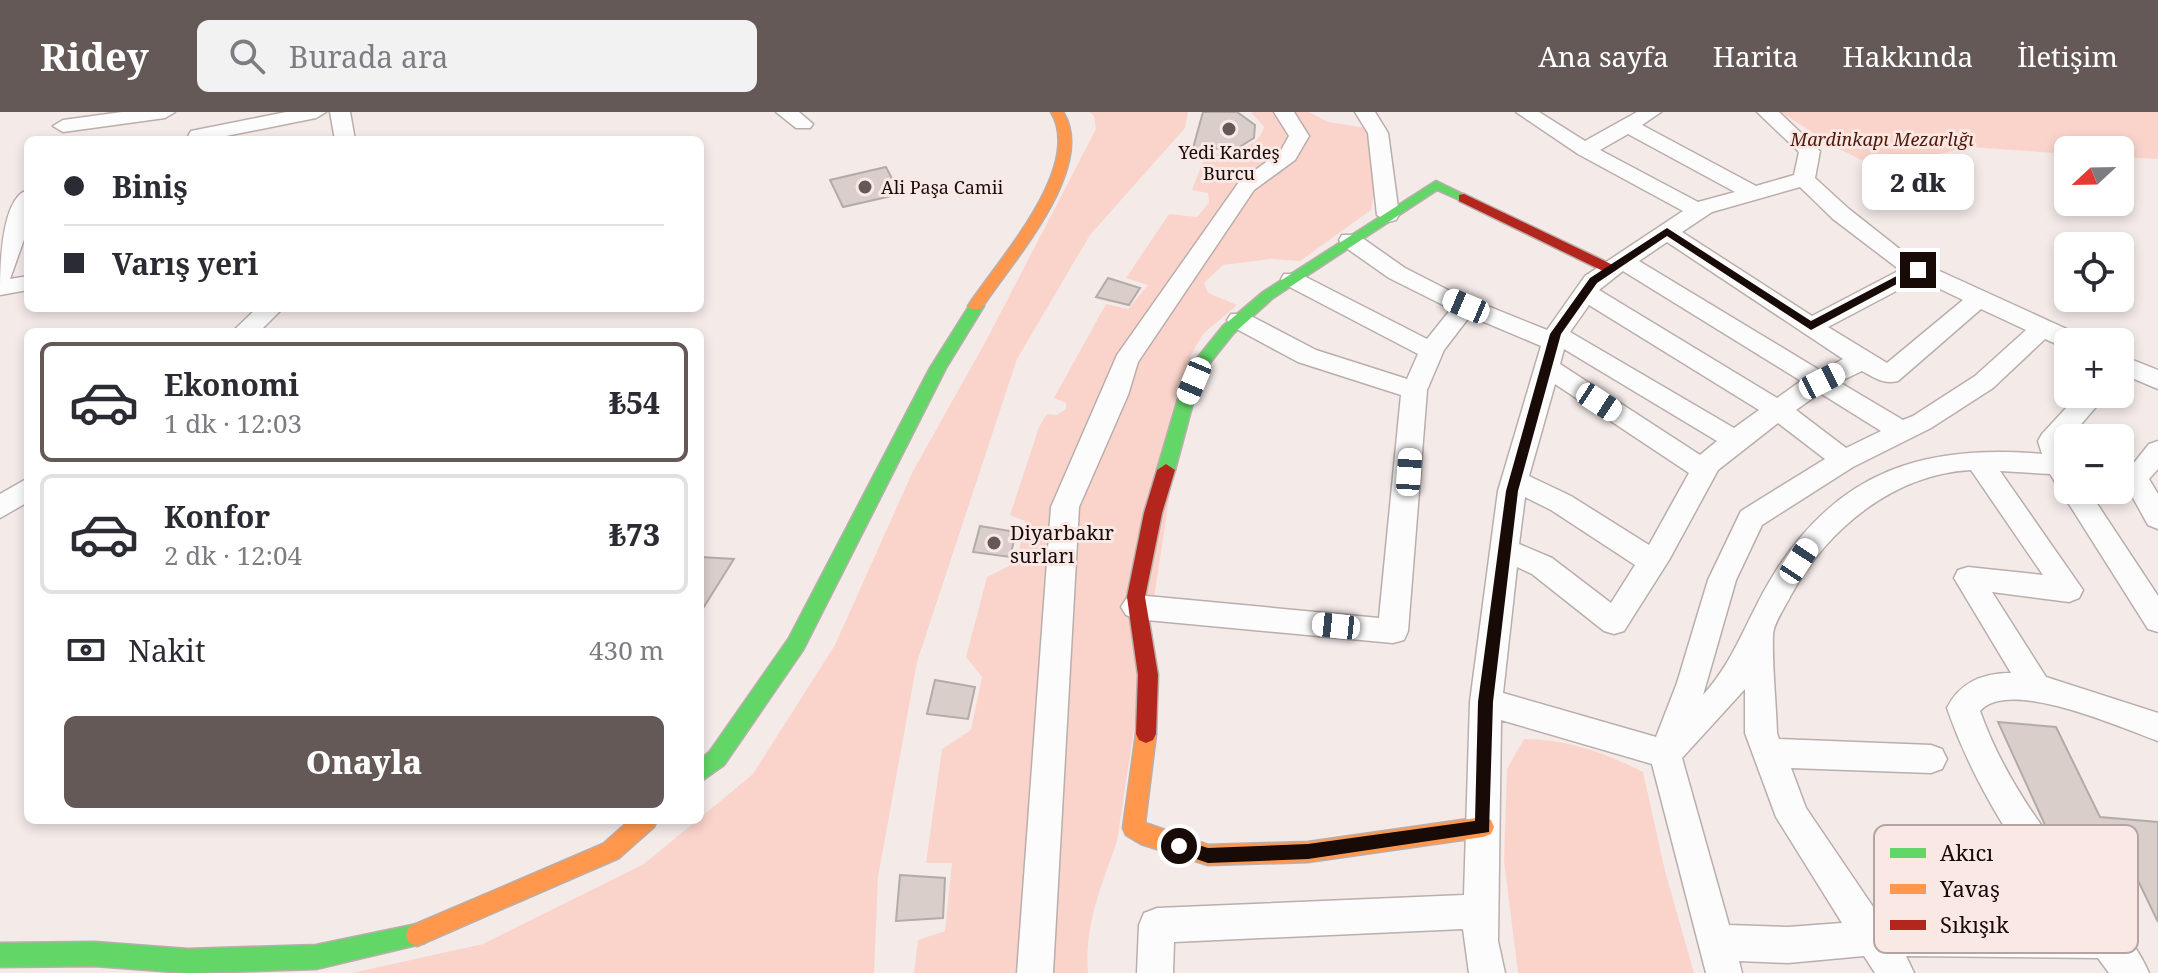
<!DOCTYPE html>
<html lang="tr">
<head>
<meta charset="utf-8">
<style>
  :root { --surface:#fff; --page:#f2f2f3; --text:#2b2b33; --muted:#7c7c81; --line:#e1e1e2; --accent:#645956 }
  body { margin:0; font-family:"Noto Serif",serif; background:var(--page); color:var(--text); height:100vh; display:flex; flex-direction:column; font-size:30px; white-space:nowrap }
  * { box-sizing:border-box; margin:0 }
  p { font-size:26px; color:var(--muted) }
  .icon { flex:none; width:44px; height:44px; fill:none; stroke:currentColor; stroke-width:2; stroke-linecap:round; stroke-linejoin:round }
  .map { position:relative; flex:1; overflow:hidden }
  .sheet { position:absolute; left:24px; top:216px; width:680px; height:496px; display:flex; flex-direction:column; background:var(--surface); border-radius:12px; box-shadow:0 4px 12px #0003 }
  .sheet>* { flex:none }
  .hud { position:absolute; left:24px; top:24px; width:680px; height:176px; border-radius:12px; box-shadow:0 4px 12px #0003; display:grid; align-content:center; height:176px; padding:0 40px; background:var(--surface) }
  .needle { width:52px; rotate:248deg }
  .tools { position:absolute; left:2054px; top:24px; display:grid; gap:16px }
  .tools a { display:grid; place-items:center; width:80px; height:80px; border-radius:12px; background:var(--surface); box-shadow:0 4px 12px #0003; font-size:40px }
  .end { position:absolute; width:36px; height:36px; margin:-18px; border:10px solid #170a07; background:#fff; box-shadow:0 0 0 4px #fff }
  .from { border-radius:50% }
  .bubble { position:absolute; height:56px; border-radius:12px; background:var(--surface); box-shadow:0 4px 12px #0003; font-size:26px; font-weight:800; line-height:56px; text-align:center }
  .car { position:absolute; width:24px; height:48px; margin:-24px -12px; border-radius:10px; box-shadow:0 0 6px 2px #0007; background:linear-gradient(#fff 24%,#345 0 40%,#fff 0 76%,#345 0 86%,#fff 0) }
  .hud b { display:flex; align-items:center; gap:28px; height:76px; font-size:30px }
  .hud b+b { border-top:2px solid var(--line) }
  .hud i { width:20px; height:20px; background:var(--text) }
  ul { padding:14px 0 0; list-style:none }
  li { display:flex; align-items:center; gap:24px; height:120px; margin:0 16px 12px; padding:0 24px; border:4px solid var(--line); border-radius:12px }
  li div { flex:1 }
  li b { display:block; font-size:30px }
  li em { font-style:normal; font-weight:800 }
  li.on { border-color:var(--accent) }
  li>.icon { width:72px; height:72px; stroke-width:1.5 }
  .pay { display:flex; align-items:center; gap:20px; height:88px; padding:0 40px; font-size:30px }
  .pay p { margin-inline-start:auto }
  .cta { display:flex; gap:16px; margin-top:auto; padding:16px 40px }
  .cta a { flex:1; height:92px; border-radius:12px; background:var(--accent); color:#fff; font-size:32px; font-weight:800; line-height:92px; text-align:center }
  header { display:flex; align-items:center; gap:48px; box-sizing:border-box; height:112px; padding:0 40px; background:var(--accent); color:#fff }
  header strong { font-size:38px }
  nav { display:flex; gap:44px; margin-inline-start:auto; font-size:28px }
  .search { width:560px; height:72px; background:var(--page); display:flex; align-items:center; gap:20px; box-sizing:border-box; padding:0 28px; border-radius:12px; color:var(--muted); font-size:30px }
  .map>svg:first-child { display:block }
</style>
</head>
<body>
<header>
<strong>Ridey</strong>
<div class="search"><svg class="icon" aria-label="search" viewBox="0 0 24 24"><circle cx="10" cy="10" r="6"/><path d="M15 15l6 6"/></svg>Burada ara</div>
<nav><a>Ana sayfa</a><a>Harita</a><a>Hakkında</a><a>İletişim</a></nav>
</header>
<div class="map">
<svg width="2158" height="861" viewBox="0 0 2158 861">
  <rect width="100%" height="100%" fill="#f4ebe9"/>
  <path fill="#fad4cb" d="M1089,0H1188L1185,16L1090,123L1017,247L917,550L878,765L874,861H352L483,832L644,752L753,662L835,533L913,359L987,227L1096,17L1094,4Z
    M1251,0H1309L1328,10L1367,16C1373,44 1378,69 1371,98L1300,149L1271,147L1223,153L1204,171L1208,181L1237,193L1203,222L1191,243L1117,729C1102,773 1084,813 1088,861H914L918,828L945,819L952,751H926L942,637L971,618L982,565L966,545L987,465L1017,450L1025,409L1010,403L1039,315L1047,302L1057,303L1066,297V291L1054,286L1106,192L1128,197L1148,173L1126,166L1169,102L1197,105L1209,91L1208,81L1192,78L1205,44C1226,39 1257,40 1264,15Z
    M1781,0H2158V47L2120,45V38H2068V42L1969,35L1878,56L1833,34Z
    M1524,627C1566,627 1606,641 1643,660L1665,759L1694,861H1518L1504,749L1507,657Z"/>
  <path fill="#dacecb" stroke="#b4aaa7" stroke-width="2" d="M1203,0H1237L1255,13L1254,26L1236,37L1193,36Z
    M886,55L900,82L843,95L830,68Z
    M1108,166L1140,176L1129,193L1096,185Z
    M980,414L1016,420L1010,445L973,440Z
    M700,445L734,447L700,501Z
    M935,568L975,575L968,607L927,602Z
    M1998,610L2056,615L2100,705L2158,710V810L2121,733L2055,727L2045,713Z
    M900,763L945,766L943,806L896,809Z"/>
  <g fill="none" stroke-linecap="round" stroke-linejoin="round">
    <defs>
      <path id="street" d="M122,0H175L165,6L63,20L53,14L63,8Z
        M286,0H326L316,6L206,28H186L191,19Z
        M330,0H350L355,28H335Z
        M776,0H799L813,12L810,16H796Z
        M1274,0H1294L1309,24L1295,48L1254,78L1138,250L1128,283L1079,395L1053,861H1017L1051,395L1117,243L1239,70L1280,40L1289,24Z
        M1355,0H1375L1388,21L1399,103L1396,108L1388,110L1377,103L1368,21Z
        M1516,0H1539L1585,29L1637,0H1661L1642,13L1756,74L1794,63L1799,40L1757,0H1779L1820,39L1815,66L1849,97L1911,146L2082,224L2085,230H2068V237L2045,227L1993,276L1931,316L1853,355L1762,413L1736,468L1703,583C1736,547 1748,503 1774,462C1839,358 1925,332 2042,342L2038,329L2042,322L2079,282H2107L2065,331L2068,342V378H2088L2158,484V520L2148,517L2050,362L2000,359L2083,478L2079,486L2069,490L1992,480L2046,565L2158,601V629C2122,616 2009,565 1980,599C2003,664 2042,717 2085,771C2107,800 2135,828 2149,861H2109L2098,846L1906,844L1914,861H1875L1864,844L1788,851L1739,849L1742,861H1706L1652,652L1501,608L1498,829L1505,861H1469L1463,817L1174,830L1173,861H1137L1139,813L1144,801L1157,796L1464,783L1470,590L1498,379L1541,234L1470,204L1444,238L1427,278L1408,519L1404,528L1393,531L1136,507L1126,503L1121,495L1126,487L1136,483L1379,506L1401,283L1298,250L1231,214L1227,208L1231,202H1247L1316,238L1407,267L1418,242L1284,172L1281,167L1284,162H1300L1427,227L1451,197L1389,166L1342,133L1339,128L1342,123H1358L1405,156L1450,179L1547,218L1585,164L1683,99L1578,42ZM1628,22L1735,80L1698,90L1600,38ZM1800,75L1833,107L1900,158L1812,204L1682,120L1712,100ZM1667,130L1843,247L1821,259L1639,149ZM1623,159L1801,269L1777,286L1599,178ZM1919,167L1963,188L1887,251L1828,215ZM1589,193L1759,298L1734,316L1570,220ZM1981,197L2026,218L1975,264L1913,304L1903,308L1839,270L1862,259C1874,265 1883,273 1898,269ZM1564,237L1717,329L1700,343L1560,252ZM1555,272L1689,361L1649,433L1571,384L1529,364ZM1820,281L1881,319L1846,336L1796,298ZM1778,311L1825,347L1741,399L1708,468L1677,571L1656,625L1503,581L1517,455L1532,462L1604,519L1614,522L1624,519L1669,448L1718,358ZM1971,358L2043,463L1968,455L1958,458L1954,466L2011,561C1983,561 1960,570 1947,596C1975,677 2020,743 2071,810L1882,808L1806,696L1791,656L1931,661L1942,657L1947,647L1942,637L1931,633L1779,627L1777,621C1776,589 1772,554 1773,522C1774,510 1786,494 1791,483C1827,417 1894,362 1971,358ZM1525,385L1551,398L1635,453L1611,491L1552,446L1519,432ZM1745,577V621L1776,705L1842,811L1788,815L1729,813L1682,646Z
        M28,78V116L10,167L28,164V178L0,183C0,160 0,85 28,78Z
        M257,196H283L259,220H232Z
        M2120,243L2158,258V277L2120,261Z
        M2158,329V357L2149,367L2158,382V417L2148,413L2122,366L2149,332Z
        M28,366V390L0,406V382Z"/>
      <path id="fast" d="M1436,69L1471,86L1464,90L1437,78L1273,186L1233,222L1209,252L1194,287L1175,358L1166,364L1160,362L1157,358L1178,287L1194,250L1223,214L1263,180Z
        M976,189L984,194L946,256L803,538L724,653L700,670V648L710,639L789,526L930,256L971,191Z
        M417,812L425,815L428,823L425,831L316,857L188,861L95,854L0,855V831L95,830L188,837L316,833Z"/>
      <path id="slow" d="M1051,0H1063C1098,56 1010,152 981,197H971L968,194C997,149 1085,55 1051,0Z
        M1146,613L1153,616L1156,622L1145,711L1208,733L1308,730L1483,705L1491,708L1494,715L1491,722L1483,725L1308,750L1208,753L1141,732L1126,723L1123,716L1136,622L1139,616Z
        M630,708H657L654,715L619,746L417,834L409,831L406,823L409,815L603,732Z"/>
      <path id="jam" d="M1464,82L1615,154L1617,157L1610,162L1605,160L1459,89V83Z
        M1166,352L1175,358L1162,401L1145,485L1158,563L1156,622L1153,628L1146,631L1139,628L1136,622L1138,563L1127,485L1144,401L1157,358Z"/>
    </defs>
    <use href="#street" stroke="#b9aeab" stroke-width="3"/>
    <use href="#fast" stroke="#b9aeab" stroke-width="3"/>
    <use href="#slow" stroke="#b9aeab" stroke-width="3"/>
    <use href="#jam" stroke="#b9aeab" stroke-width="3"/>
    <use href="#street" fill="#fdfcfc" fill-rule="evenodd"/>
    <use href="#fast" fill="#63d668" fill-rule="evenodd"/>
    <use href="#slow" fill="#ff974d" fill-rule="evenodd"/>
    <use href="#jam" fill="#b3261e" fill-rule="evenodd"/>
  </g>
  <path fill="#170a07" d="M1667,116L1811,209L1914,155L1923,158L1811,218L1667,124L1597,171L1561,222L1518,379L1493,590L1489,720L1308,747L1208,751L1173,739V729L1179,727L1208,736L1308,732L1475,709L1478,590L1506,379L1550,222L1590,166Z"/>
  <g fill="#645956" stroke="#f9e8e4" stroke-width="3">
    <circle cx="1229" cy="17" r="8"/>
    <circle cx="865" cy="75" r="8"/>
    <circle cx="994" cy="431" r="8"/>
  </g>
  <g text-anchor="middle" dominant-baseline="central" stroke-width="6" stroke-linejoin="round" paint-order="stroke">
    <g font-size="18" font-style="italic" fill="#501608" stroke="#f9e8e4">
      <text x="1882" y="27">Mardinkapı Mezarlığı</text>
    </g>
    <g font-size="18" fill="#170a07" stroke="#f9e8e4">
      <text x="1229" y="40">Yedi Kardeş<tspan x="1229" dy="21">Burcu</tspan></text>
      <text x="881" y="75" text-anchor="start">Ali Paşa Camii</text>
    </g>
    <g font-size="20" fill="#170a07" stroke="#f9e8e4" text-anchor="start">
      <text x="1010" y="420">Diyarbakır<tspan x="1010" dy="23">surları</tspan></text>
    </g>
  </g>
  <rect x="1874" y="713" width="264" height="128" rx="12" fill="#f9e8e4" stroke="#b5a5a2" stroke-width="2"/>
  <rect x="1890" y="736" width="36" height="10" fill="#63d668"/>
  <rect x="1890" y="772" width="36" height="10" fill="#ff974d"/>
  <rect x="1890" y="808" width="36" height="10" fill="#b3261e"/>
  <g font-size="22" fill="#170a07">
    <text x="1940" y="749">Akıcı</text>
    <text x="1940" y="785">Yavaş</text>
    <text x="1940" y="821">Sıkışık</text>
  </g>
</svg>
<div class="tools">
<a><svg class="needle" viewBox="-14 -14 28 28"><path d="M0-13l5 13h-10z" fill="#e53935"/><path d="M0 13l5-13h-10z" fill="#7c7c81"/></svg></a>
<a><svg class="icon" aria-label="locate" viewBox="0 0 24 24"><circle cx="12" cy="12" r="6"/><path d="M12 2v4M12 18v4M2 12h4M18 12h4"/></svg></a>
<a>+</a>
<a>−</a>
</div>
<i class="end from" style="left:1179px;top:734px"></i>
<i class="end" style="left:1918px;top:158px"></i>
<div class="bubble" style="left:1862px;top:42px;width:112px">2 dk</div>
<i class="car" style="left:1466px;top:194px;rotate:293deg"></i>
<i class="car" style="left:1194px;top:269px;rotate:203deg"></i>
<i class="car" style="left:1822px;top:269px;rotate:63deg"></i>
<i class="car" style="left:1599px;top:290px;rotate:123deg"></i>
<i class="car" style="left:1409px;top:360px;rotate:4deg"></i>
<i class="car" style="left:1799px;top:449px;rotate:33deg"></i>
<i class="car" style="left:1336px;top:514px;rotate:276deg"></i>
<div class="hud">
<b><i class="from"></i>Biniş</b>
<b><i></i>Varış yeri</b>
</div>
<section class="sheet">
<ul>
<li class="on"><svg class="icon" aria-label="car" viewBox="0 0 24 24"><path d="M5 17H2v-5l4-1 3-4h7l3 4 3 1v5h-3M9 17h6M6 11h13"/><circle cx="7" cy="17" r="2"/><circle cx="17" cy="17" r="2"/></svg><div><b>Ekonomi</b><p>1 dk · 12:03</p></div><em>₺54</em></li>
<li><svg class="icon" aria-label="car" viewBox="0 0 24 24"><path d="M5 17H2v-5l4-1 3-4h7l3 4 3 1v5h-3M9 17h6M6 11h13"/><circle cx="7" cy="17" r="2"/><circle cx="17" cy="17" r="2"/></svg><div><b>Konfor</b><p>2 dk · 12:04</p></div><em>₺73</em></li>
</ul>
<div class="pay"><svg class="icon" aria-label="cash" viewBox="0 0 24 24"><path d="M3 7h18v10H3z"/><circle cx="12" cy="12" r="2"/></svg>Nakit<p>430 m</p></div>
<div class="cta"><a>Onayla</a></div>
</section>
</div>
</body>
</html>
